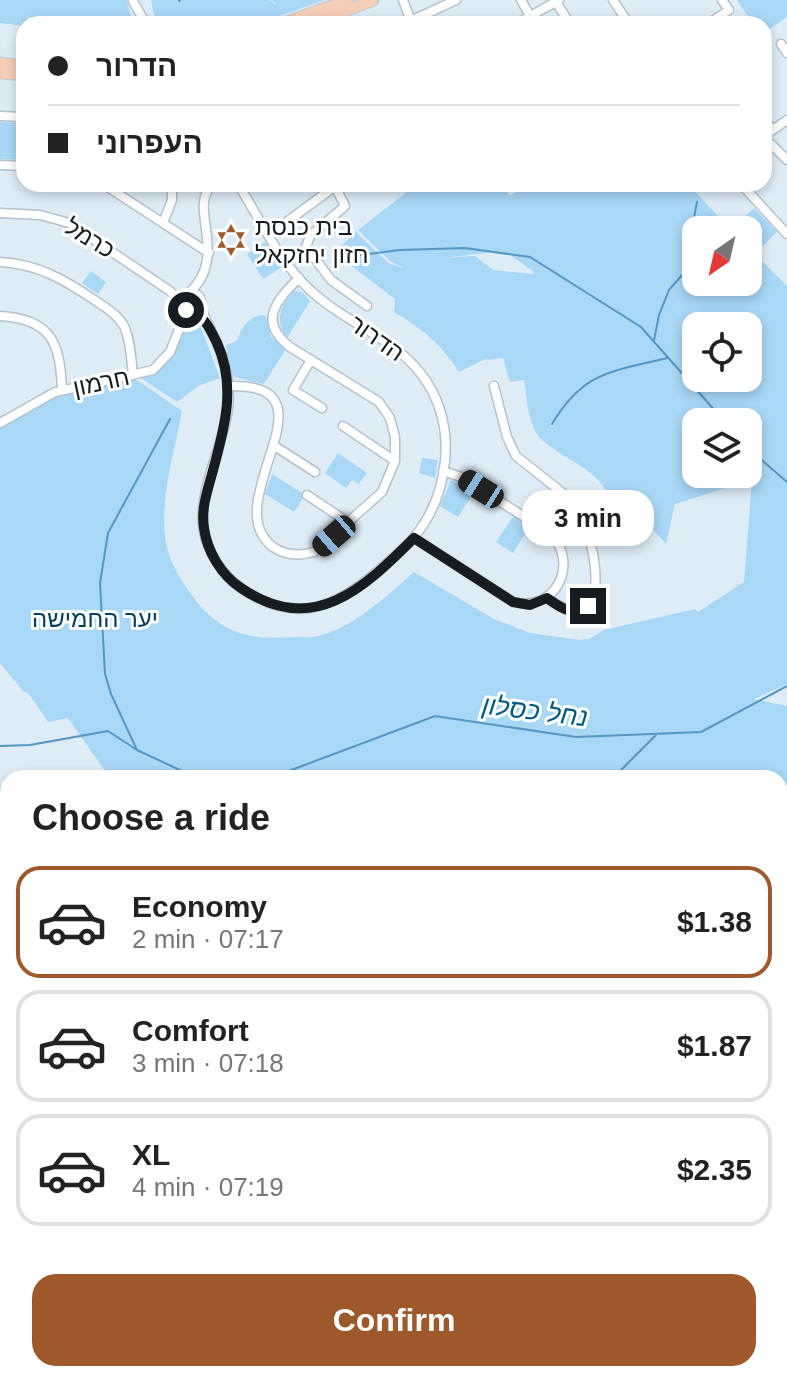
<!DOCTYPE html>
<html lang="en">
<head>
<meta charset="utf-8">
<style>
  :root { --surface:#fff; --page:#f6f6f6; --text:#222; --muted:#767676; --line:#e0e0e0; --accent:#9d592a }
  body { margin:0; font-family:Helvetica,Heebo,sans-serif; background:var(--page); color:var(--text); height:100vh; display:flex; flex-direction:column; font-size:30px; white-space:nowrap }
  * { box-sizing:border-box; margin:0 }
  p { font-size:26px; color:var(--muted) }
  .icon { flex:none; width:44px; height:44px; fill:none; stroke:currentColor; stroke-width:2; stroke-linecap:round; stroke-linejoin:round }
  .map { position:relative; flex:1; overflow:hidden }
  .side { position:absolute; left:0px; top:770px; width:788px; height:612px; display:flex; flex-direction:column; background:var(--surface); border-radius:24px 24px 0 0; box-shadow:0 4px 12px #0003 }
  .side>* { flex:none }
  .guide { position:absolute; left:16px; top:16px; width:756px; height:176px; border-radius:24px; box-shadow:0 4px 12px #0003; display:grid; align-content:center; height:176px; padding:0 32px; background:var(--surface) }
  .needle { width:52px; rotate:214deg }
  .fabs { position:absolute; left:682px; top:216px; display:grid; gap:16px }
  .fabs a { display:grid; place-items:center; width:80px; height:80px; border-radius:16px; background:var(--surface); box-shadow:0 4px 12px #0003; font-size:40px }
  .end { position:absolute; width:36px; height:36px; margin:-18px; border:10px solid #171c20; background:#fff; box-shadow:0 0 0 4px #fff }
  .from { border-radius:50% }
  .bubble { position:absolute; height:56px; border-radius:24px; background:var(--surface); box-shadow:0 4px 12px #0003; font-size:26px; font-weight:600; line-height:56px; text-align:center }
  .car { position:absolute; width:24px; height:48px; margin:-24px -12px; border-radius:10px; box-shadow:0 0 6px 2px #0007; background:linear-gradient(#222 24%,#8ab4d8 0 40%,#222 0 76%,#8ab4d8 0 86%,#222 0) }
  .guide b { display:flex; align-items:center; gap:28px; height:76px; font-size:30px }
  .guide b+b { border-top:2px solid var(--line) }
  .guide i { width:20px; height:20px; background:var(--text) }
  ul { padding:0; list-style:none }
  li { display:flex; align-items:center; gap:24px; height:112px; margin:0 16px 12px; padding:0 16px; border:4px solid var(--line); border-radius:24px }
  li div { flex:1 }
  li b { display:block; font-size:30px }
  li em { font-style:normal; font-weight:600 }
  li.on { border-color:var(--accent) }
  li>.icon { width:72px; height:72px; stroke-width:1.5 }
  h2 { padding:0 32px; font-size:36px; line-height:96px }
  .button { display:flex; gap:16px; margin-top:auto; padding:16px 32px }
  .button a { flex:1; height:92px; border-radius:24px; background:var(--accent); color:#fff; font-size:32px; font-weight:600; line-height:92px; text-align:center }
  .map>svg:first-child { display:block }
</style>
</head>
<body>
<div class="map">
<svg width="787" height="1382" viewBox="0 0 787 1382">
  <rect width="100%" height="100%" fill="#deecf6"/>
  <path fill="#a9d7f6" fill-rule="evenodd" d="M0,0H127L131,17L91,21L28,17V24H24V26L0,23Z
    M151,0H270L277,6L272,0H325L256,24H159L153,12Z
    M737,0H787V17L764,33V24H753Z
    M0,122L24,123V160L0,159Z
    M417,184H505L509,196L532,184H618L625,192L640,184H688L731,230H696V282H748V247L787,286V684L754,699L787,706V918L780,922V778H110L68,718L48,722L29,694L23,691L0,663V423L62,389L134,378L182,411C174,455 159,498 166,543C168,558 178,575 186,587C215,631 244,641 294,637C300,636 307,638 313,637C350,631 387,596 414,572L494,619L530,633L580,640L589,639L604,630L695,609L698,612L744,582L752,479L747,475L742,483L675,504L666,544C648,523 641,515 613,513C609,471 569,464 542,440C528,427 527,398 524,380L510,382L503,358L483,360L459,372C440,343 424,330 394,312L395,299L341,258V246L356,232L388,263L404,268L390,261L358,230ZM495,252L492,253L510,255L534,272L532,274L493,270L475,256L442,258ZM696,326H748V378H696ZM696,422H748V474H696Z
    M754,208L777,232L756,253L748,245V230L732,229Z
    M265,242L282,267L263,279L247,254Z
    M91,271L106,282L98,294L82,283Z
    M295,291L303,293L310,301L287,338C274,321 280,304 295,291Z
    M261,315L266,316L271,337L286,349L264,384L234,377L229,369L226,345L237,341C241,328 248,318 261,315Z
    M189,317L198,320L220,378L200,385L177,402L141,378C168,374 179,339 189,317Z
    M338,453L367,473L359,484L352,480L346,488L325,473Z
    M422,458L438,460L435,478L419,473Z
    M272,474L305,495L294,512L265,494Z
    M451,480L474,492L458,517L440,506Z
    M514,515L530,526L513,553L496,542Z
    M8,1040V1132L5,1129L0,1086V1051Z
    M787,1331V1382H744L749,1374H780V1343Z
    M303,1374H397L394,1382H299Z
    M407,1374H595L599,1382H405Z"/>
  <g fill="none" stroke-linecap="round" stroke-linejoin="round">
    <path stroke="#5597c2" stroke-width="2" d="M179,1L180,0
      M361,255L400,250L465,248L530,257L641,327L725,422
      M654,340L659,315L669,290L683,274L697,202
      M552,424C584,371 611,372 667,358
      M748,448L787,482
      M0,746L30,745L108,731L137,750L182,771L283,772
      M137,750L111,694L105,674L100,583L108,533L170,419
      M281,778L286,772L435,716L576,737L701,732L787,686
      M616,778L619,772L656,735
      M780,904L787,878
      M0,1087L8,1083
      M784,1358H787
      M206,1382L208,1374"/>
    <defs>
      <path id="minor" d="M403,0L412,24
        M521,0L530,16
        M613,0L629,24
        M133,1L146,24
        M556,2L570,24
        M404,24L456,0
        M516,24L559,0
        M708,24L729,10L722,0
        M781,44L787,53
        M0,116L24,117
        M764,118L772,130
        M764,136L787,120
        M764,137L787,160
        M0,165L24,166
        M103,184L209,253
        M741,184L787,234
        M335,186L345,206L310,236L306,247L331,280L367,306
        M0,213L40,215L69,223L170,291L182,304
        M163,223L172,200V184
        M269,235L338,184
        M0,262C38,264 65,280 96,301C106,308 118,315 124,326C131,341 131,360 133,375
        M183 302a9 9 0 1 1 18 0a9 9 0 1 1-18 0Z
        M189,293C231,255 185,204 214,184
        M201,304C203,317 209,325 214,337C225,359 231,383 228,408C223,451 191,500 207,543C215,563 227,579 244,590C297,625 337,607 380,569C392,559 405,548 415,536C444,501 454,447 438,404C414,341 353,331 309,289C279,261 260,219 238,184
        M0,316C52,319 60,343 62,390
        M311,360L293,390L322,408
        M228,386C345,382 214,503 273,547C286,556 300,556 314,552L382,492L395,461V437L390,418L379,402L290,347C257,321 277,300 299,278
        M494,386L507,437L516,456L569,498C596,524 620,650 547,598
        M0,423L55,392L153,370L170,352L182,322L184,307
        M343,426L395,461
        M273,445L315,472
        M307,495L349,523
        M414,538L513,602C556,613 580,563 550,533L461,477L443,471"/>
      <path id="major" d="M281,24L347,0
        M312,24L373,0
        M0,63L24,66
        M0,73L24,75"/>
    </defs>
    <use href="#minor" stroke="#b4c2cc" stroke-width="11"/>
    <use href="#major" stroke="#cccdce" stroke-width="13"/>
    <use href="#minor" stroke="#fff" stroke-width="8"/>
    <use href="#major" stroke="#f4ceb7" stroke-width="10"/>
  </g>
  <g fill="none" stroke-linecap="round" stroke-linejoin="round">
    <path stroke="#171c20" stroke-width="10" d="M186,310C204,315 209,326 217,343C237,387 224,430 212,474C207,492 201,509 204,528C207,551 221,575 241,588C313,637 363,589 414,538L513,602L530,605L547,598C561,608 573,617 588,606"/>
  </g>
  <defs>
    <symbol id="synagogue-bare" viewBox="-9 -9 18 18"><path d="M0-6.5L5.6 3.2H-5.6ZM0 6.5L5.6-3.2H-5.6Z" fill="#9d592a" stroke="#fff" stroke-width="2.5" paint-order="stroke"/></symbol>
  </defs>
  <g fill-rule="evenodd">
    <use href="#synagogue-bare" x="209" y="218" width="44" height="44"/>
  </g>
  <g text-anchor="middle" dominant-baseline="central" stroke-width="6" stroke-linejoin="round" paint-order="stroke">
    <g font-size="24" fill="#171c20" stroke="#fff" text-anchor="start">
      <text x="255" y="226">בית כנסת<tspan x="255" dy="28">חזון יחזקאל</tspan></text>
    </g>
    <g font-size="24" fill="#171c20" stroke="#fff">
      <text transform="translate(90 238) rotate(31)">כרמל</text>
      <text transform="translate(377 338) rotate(35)">הדרור</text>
      <text transform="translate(101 382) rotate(-12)">חרמון</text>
    </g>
    <g font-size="24" fill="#053e5b" stroke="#fff">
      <text x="95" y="618">יער החמישה</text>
    </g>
    <g font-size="26" font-style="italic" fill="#025a84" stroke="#fff">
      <text transform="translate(535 711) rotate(7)">נחל כסלון</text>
    </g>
  </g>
</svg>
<div class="fabs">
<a><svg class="needle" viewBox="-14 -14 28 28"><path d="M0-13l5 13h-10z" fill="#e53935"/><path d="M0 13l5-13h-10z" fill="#767676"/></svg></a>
<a><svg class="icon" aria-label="locate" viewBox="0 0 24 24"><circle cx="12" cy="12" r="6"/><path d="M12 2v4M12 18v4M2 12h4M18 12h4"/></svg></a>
<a><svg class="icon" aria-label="layers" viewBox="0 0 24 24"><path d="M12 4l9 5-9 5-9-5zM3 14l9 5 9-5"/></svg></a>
</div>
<i class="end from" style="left:186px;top:310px"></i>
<i class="end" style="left:588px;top:606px"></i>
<div class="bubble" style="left:522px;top:490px;width:132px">3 min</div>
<i class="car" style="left:481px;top:489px;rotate:302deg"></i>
<i class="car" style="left:334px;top:536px;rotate:229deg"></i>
<div class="guide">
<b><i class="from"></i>הדרור</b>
<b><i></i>העפרוני</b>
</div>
<section class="side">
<h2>Choose a ride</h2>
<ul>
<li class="on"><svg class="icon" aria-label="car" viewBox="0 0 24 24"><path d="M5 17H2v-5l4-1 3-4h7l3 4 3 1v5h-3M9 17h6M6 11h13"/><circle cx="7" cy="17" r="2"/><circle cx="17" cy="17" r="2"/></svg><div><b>Economy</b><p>2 min · 07:17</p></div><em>$1.38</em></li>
<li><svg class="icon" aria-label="car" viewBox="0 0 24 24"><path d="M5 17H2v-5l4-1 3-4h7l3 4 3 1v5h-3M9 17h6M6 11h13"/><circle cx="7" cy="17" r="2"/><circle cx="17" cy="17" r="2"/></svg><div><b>Comfort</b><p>3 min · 07:18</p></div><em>$1.87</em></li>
<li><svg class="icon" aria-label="car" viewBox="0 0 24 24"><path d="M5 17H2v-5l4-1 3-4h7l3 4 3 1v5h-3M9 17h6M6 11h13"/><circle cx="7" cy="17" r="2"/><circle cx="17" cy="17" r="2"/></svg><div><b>XL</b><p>4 min · 07:19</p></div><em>$2.35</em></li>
</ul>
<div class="button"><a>Confirm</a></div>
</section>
</div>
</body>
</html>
